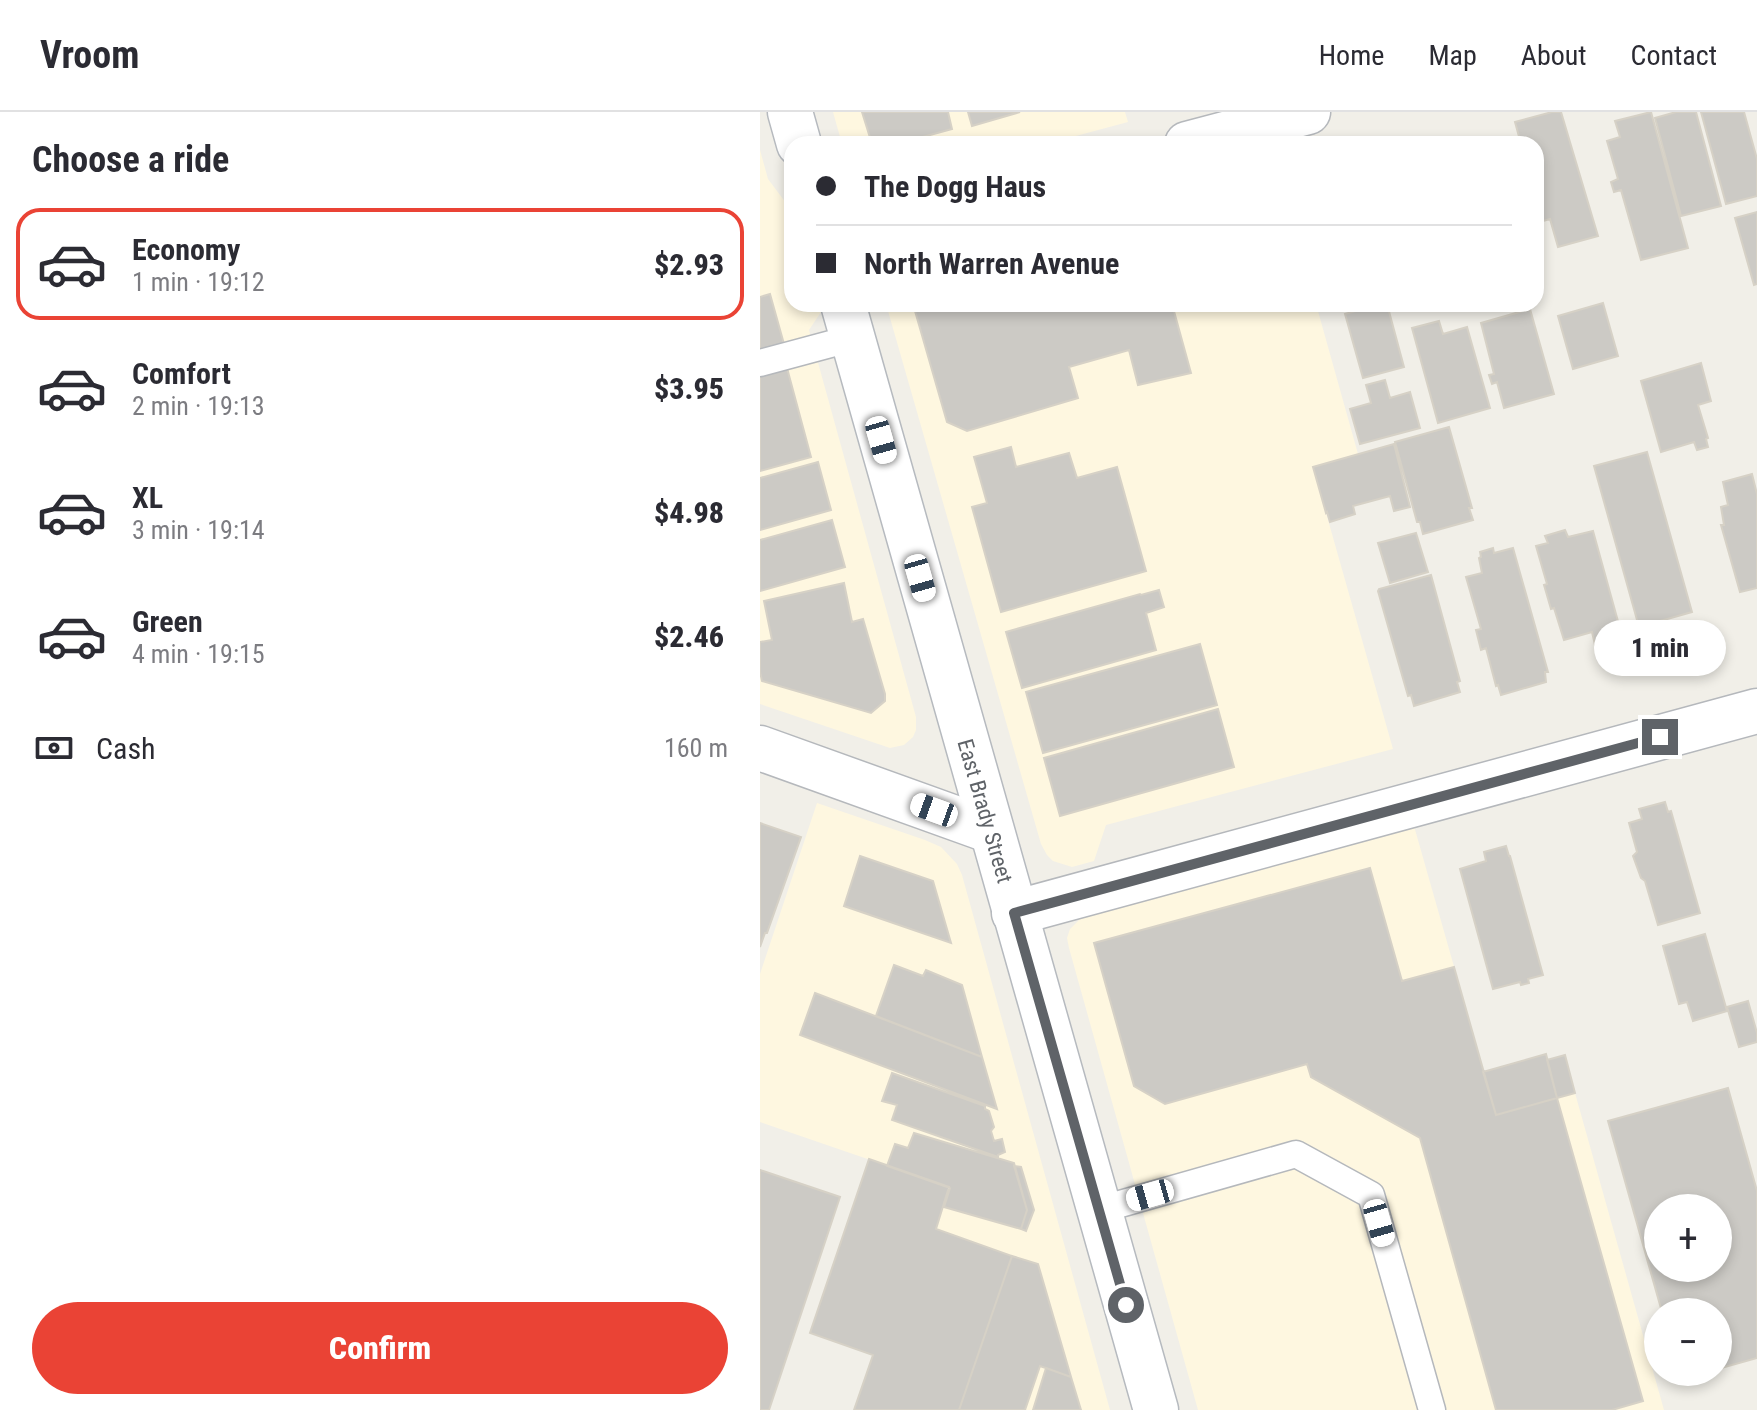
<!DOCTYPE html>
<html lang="en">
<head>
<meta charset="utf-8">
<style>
  :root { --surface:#fff; --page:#f2f2f3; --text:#2b2b33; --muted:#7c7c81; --line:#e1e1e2; --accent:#ea4335 }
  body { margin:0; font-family:"Roboto Condensed",sans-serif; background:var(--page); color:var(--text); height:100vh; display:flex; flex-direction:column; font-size:30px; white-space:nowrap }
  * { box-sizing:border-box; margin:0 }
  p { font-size:26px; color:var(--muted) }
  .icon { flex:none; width:44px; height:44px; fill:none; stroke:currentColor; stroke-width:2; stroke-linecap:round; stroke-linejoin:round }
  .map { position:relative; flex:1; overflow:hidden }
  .panel { display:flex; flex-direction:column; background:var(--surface); width:760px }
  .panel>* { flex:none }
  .hud { position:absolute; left:24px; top:24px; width:760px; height:176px; border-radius:24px; box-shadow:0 4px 12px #0003; display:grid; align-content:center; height:176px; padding:0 32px; background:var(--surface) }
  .controls { position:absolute; left:884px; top:1082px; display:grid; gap:16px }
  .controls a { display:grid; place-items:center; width:88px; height:88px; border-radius:50%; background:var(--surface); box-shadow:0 4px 12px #0003; font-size:40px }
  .end { position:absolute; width:36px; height:36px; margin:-18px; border:10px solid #5f6368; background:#fff; box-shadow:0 0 0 4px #fff }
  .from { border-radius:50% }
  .bubble { position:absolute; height:56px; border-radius:28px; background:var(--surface); box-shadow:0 4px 12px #0003; font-size:26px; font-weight:800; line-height:56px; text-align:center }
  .car { position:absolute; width:24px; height:48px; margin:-24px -12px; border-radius:10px; box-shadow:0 0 6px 2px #0007; background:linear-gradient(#fff 24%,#345 0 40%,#fff 0 76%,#345 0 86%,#fff 0) }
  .hud b { display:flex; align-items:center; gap:28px; height:76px; font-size:30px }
  .hud b+b { border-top:2px solid var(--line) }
  .hud i { width:20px; height:20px; background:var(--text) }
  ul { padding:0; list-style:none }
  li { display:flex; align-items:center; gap:24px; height:112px; margin:0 16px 12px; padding:0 16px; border:4px solid transparent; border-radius:24px }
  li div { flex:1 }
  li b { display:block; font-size:30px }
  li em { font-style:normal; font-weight:800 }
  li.on { border-color:var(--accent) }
  li>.icon { width:72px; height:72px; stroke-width:1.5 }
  h2 { padding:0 32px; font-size:36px; line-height:96px }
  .pay { display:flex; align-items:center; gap:20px; height:88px; padding:0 32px; font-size:30px }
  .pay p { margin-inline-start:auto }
  .primary-button { display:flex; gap:16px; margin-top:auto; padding:16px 32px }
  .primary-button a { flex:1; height:92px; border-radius:48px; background:var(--accent); color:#fff; font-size:32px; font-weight:800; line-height:92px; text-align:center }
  header { display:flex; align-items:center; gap:48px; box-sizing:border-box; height:112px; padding:0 40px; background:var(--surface); border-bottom:2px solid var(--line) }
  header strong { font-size:38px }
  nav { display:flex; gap:44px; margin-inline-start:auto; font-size:28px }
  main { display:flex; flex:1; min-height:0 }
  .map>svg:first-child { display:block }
</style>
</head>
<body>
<header>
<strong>Vroom</strong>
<nav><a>Home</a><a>Map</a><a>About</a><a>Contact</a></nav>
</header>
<main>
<section class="panel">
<h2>Choose a ride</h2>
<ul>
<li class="on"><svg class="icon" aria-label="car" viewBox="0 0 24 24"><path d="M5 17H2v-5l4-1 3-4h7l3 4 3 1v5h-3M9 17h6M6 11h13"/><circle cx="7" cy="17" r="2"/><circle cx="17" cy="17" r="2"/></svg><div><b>Economy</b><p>1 min · 19:12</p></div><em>$2.93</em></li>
<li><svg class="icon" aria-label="car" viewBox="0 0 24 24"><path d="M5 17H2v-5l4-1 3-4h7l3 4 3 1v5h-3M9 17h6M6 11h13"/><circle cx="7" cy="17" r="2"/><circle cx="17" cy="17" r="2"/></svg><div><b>Comfort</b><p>2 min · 19:13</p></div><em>$3.95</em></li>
<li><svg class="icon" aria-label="car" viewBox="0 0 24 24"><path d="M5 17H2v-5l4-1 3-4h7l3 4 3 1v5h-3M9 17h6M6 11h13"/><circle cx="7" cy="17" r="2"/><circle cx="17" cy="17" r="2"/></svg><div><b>XL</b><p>3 min · 19:14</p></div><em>$4.98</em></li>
<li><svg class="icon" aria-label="car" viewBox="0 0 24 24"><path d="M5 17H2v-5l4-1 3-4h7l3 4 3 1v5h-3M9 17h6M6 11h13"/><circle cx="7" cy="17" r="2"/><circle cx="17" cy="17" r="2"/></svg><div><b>Green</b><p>4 min · 19:15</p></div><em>$2.46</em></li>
</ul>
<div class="pay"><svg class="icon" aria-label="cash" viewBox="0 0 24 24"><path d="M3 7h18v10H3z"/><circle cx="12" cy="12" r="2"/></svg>Cash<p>160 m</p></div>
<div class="primary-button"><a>Confirm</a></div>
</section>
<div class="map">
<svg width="997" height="1298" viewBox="0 0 997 1298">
  <rect width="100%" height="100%" fill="#f1efe8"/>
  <path fill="#fef7e0" d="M73,0H365L368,10L286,32H82Z
    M0,38L8,67L32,99V192H59L61,200L49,218L156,605V618L153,625L144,633L130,636L0,592Z
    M126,192H556L598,342L553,355L633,637L346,713L334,749L312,755L293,749L287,743L281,732Z
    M57,691L165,728L181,735L197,752L202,763L350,1298H199L252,1144L176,1117L189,1075L0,1010V862Z
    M654,714L736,1002L815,981L904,1298H438L309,836L307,826L310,817L321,806L331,801Z"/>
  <path fill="#cccac5" stroke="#d6d1c6" stroke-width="2" fill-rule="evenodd" d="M102,0H188L192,17L137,32H112Z
    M208,0H260L212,14Z
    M792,0H801L838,124L798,135L790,107L783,109L776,83V32H761L755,10Z
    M891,0L928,136L881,148L861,78L854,80L851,70L858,67L847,29L860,25L855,9Z
    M916,0H936L961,94L921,104L895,6Z
    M941,0H984L997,47V84L966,92Z
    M997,100V172L994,173L975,106Z
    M10,182L24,232L0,239V185Z
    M843,191L858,244L813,257L798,204Z
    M153,192H412L431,261L378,273L369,238L309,255L318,286L207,319L187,310Z
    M620,192H627L644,255L603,266L585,202Z
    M770,197L794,282L744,296L737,270L732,272L729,263L734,262L721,211Z
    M679,209L683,222L707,215L730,296L678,311L652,216Z
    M941,251L951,289L938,293L948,326L946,327L948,335L937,338L934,330L901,340L881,269Z
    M27,256L51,345L0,359V263Z
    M625,268L630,286L650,280L660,316L600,332L590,297L611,291L606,273Z
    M689,315L712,396H709L713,408L663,422L660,410H657L635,330Z
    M634,332L650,395L634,399L630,384L593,394L595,402L570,410L567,400L566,401L553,355Z
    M251,335L256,355L309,341L317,366L357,355L386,459L241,500L212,395L227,391L214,345Z
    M887,340L932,500L879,515L834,354Z
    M58,350L71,398L0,418V366Z
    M992,362L997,382V476L980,480L961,413H964L961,395L968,393L963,370Z
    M72,408L85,455L0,479V428Z
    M805,418L808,425L833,419L859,513H856L860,527L835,533L832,520L804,528L794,496L791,497L784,473L787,472L776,434L788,431L785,424Z
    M656,421L668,460L630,471L618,431Z
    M733,436L734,441L753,436L788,560H785L786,570L741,583L738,573L736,574L726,536L721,538L716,518L721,517L706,465L722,461L719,446L721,445L720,440Z
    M671,463L700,569L697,570L700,580L654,594L651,583L648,584L618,479L619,477Z
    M84,471L92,510L103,507L125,582V589L111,601L2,569L0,560V530L12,528L4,489Z
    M399,478L404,495L386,501L396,538L262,576L246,520L380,482L381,483Z
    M440,532L457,593L283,641L266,580Z
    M458,597L474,655L300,704L284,646Z
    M905,690L908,700L911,699L940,801L898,813L885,769L881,766L873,744L877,740L869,711L882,707L879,697Z
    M0,711L41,725L7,821H5L0,835Z
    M746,734L749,744H750L783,863L768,867L769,871L761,873L760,870L733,877L700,757L726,749L724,740Z
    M100,744L173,769L191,831L84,794Z
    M610,756L642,869L694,855L736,1003L797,986L883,1289L852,1298H736L660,1026L551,965L547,952L405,992L374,974L334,831Z
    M945,822L967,899L933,909L927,890L919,892L903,834Z
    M134,853L163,864L166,858L202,873L222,945L116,904Z
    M55,881L222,945L237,997L40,923Z
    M988,889L997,921V930L979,935L967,895Z
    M786,942L797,986L736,1003L723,960Z
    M805,943L815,981L797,986L787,948Z
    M132,961L225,994V997L229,999L234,1015L231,1019L234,1029L242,1027L245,1040L238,1043V1045L132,1008L137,993L122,989Z
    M968,976L997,1079V1246L958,1257V1200H902L848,1009ZM898,1096H958V1156H898Z
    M154,1021L254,1051L267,1098L261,1117L184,1095L190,1076L127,1054L135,1032L148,1036Z
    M109,1047L189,1075L176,1117L252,1144L199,1298H94L113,1243L50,1221Z
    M254,1054L261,1055L274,1098L266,1119L261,1117L267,1098Z
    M0,1058L80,1085L9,1298H0Z
    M252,1144L278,1152L311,1265L280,1254L265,1298H199Z
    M286,1256L311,1265L321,1298H273Z"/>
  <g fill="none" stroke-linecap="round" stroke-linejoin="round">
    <defs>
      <path id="service" d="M0,251L93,226
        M339,1098L536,1042L611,1083L672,1298"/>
      <path id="minor" d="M427,32L548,0
        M0,636L231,719
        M254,801L997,599"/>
      <path id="secondary" d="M30,0L39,32
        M83,192L396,1298"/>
    </defs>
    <use href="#service" stroke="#b5b8bc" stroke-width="29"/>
    <use href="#minor" stroke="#b5b8bc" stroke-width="47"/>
    <use href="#secondary" stroke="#b6babf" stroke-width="47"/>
    <use href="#service" stroke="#fff" stroke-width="26"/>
    <use href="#minor" stroke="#fff" stroke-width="44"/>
    <use href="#secondary" stroke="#fff" stroke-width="44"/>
  </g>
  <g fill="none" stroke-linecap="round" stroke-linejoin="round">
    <path stroke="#5f6368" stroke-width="10" d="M366,1193L254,801L900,625"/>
  </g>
  <g text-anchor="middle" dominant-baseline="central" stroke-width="8" stroke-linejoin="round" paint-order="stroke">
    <g font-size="22" fill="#5f6368" stroke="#fff">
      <text transform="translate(225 699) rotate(74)">East Brady Street</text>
    </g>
  </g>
</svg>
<div class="controls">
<a>+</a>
<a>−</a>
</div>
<i class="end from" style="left:366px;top:1193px"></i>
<i class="end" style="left:900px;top:625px"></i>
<div class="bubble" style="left:834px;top:508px;width:132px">1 min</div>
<i class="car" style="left:121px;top:328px;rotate:164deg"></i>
<i class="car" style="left:160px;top:466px;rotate:164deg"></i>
<i class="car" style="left:174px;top:698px;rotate:290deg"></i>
<i class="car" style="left:390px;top:1083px;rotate:254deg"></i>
<i class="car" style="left:619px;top:1111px;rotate:164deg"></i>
<div class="hud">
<b><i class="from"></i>The Dogg Haus</b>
<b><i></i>North Warren Avenue</b>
</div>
</div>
</main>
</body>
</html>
